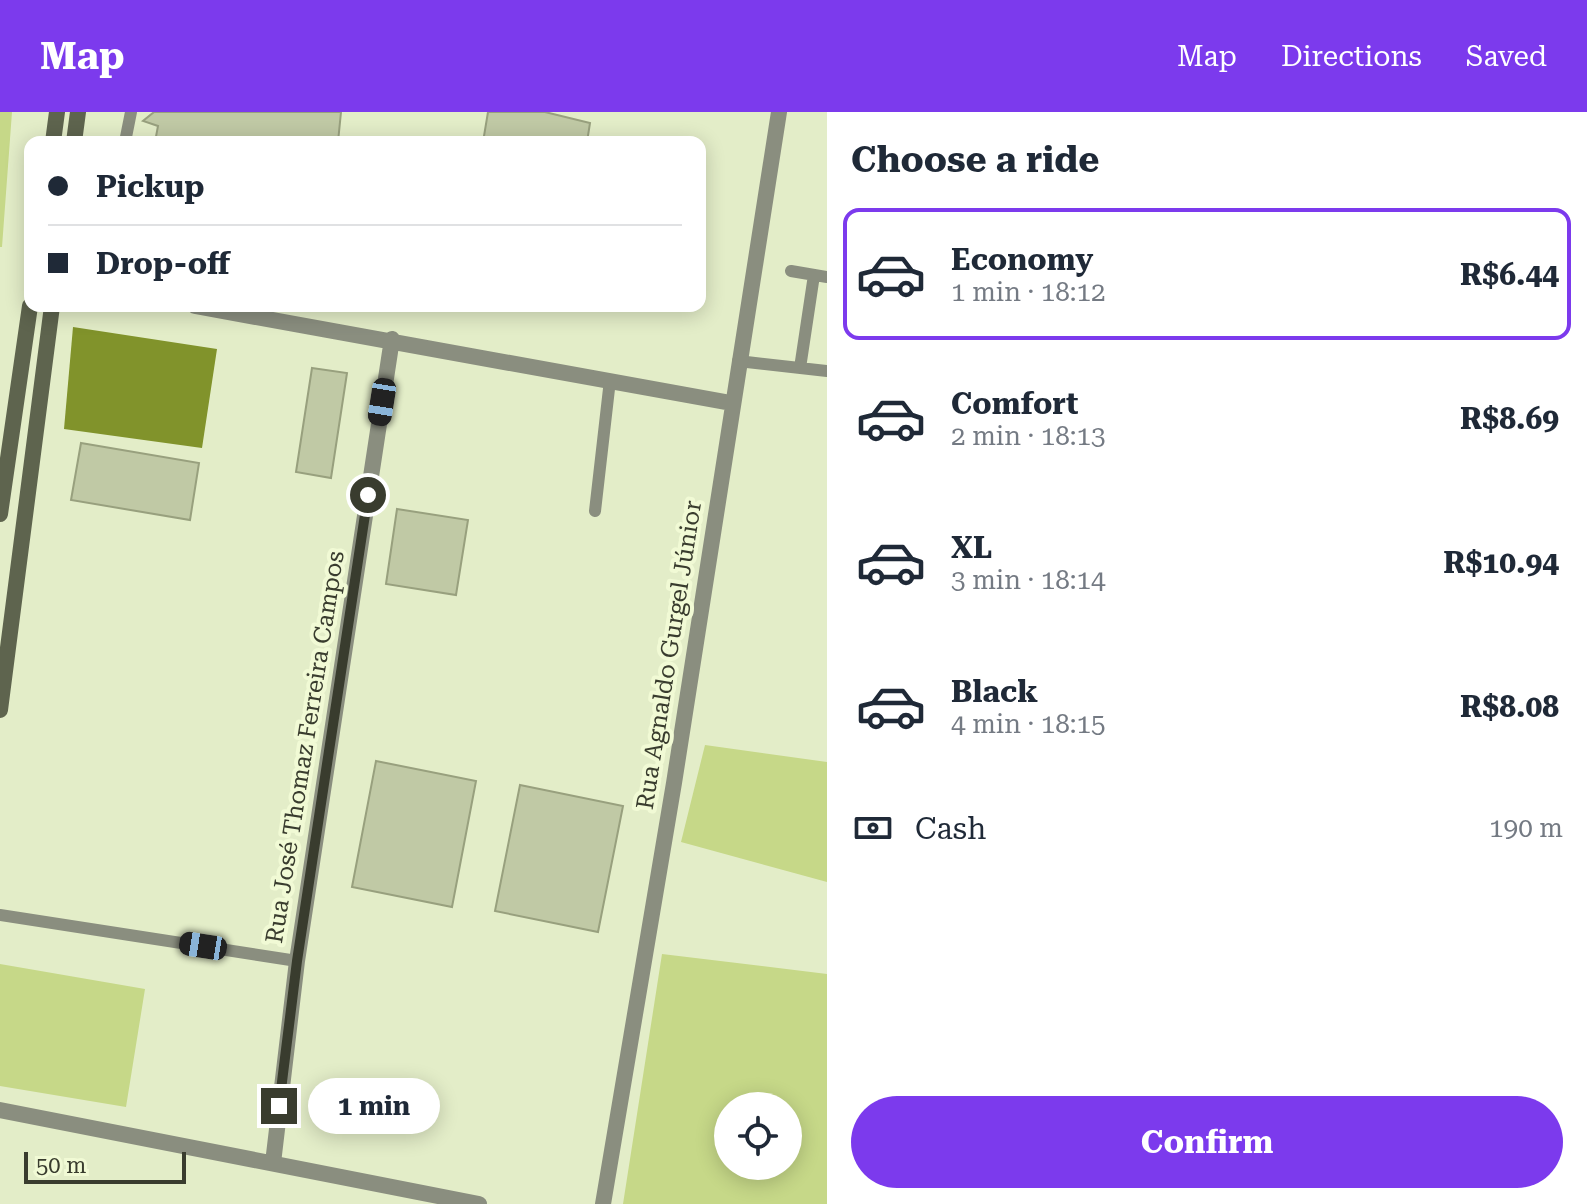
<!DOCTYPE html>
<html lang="en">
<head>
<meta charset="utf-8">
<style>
  :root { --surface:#fff; --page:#f6f6f7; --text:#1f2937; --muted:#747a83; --line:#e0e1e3; --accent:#7c3aed }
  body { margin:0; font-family:"Roboto Serif",serif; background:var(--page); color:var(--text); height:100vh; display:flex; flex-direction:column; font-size:30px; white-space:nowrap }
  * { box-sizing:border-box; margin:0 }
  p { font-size:26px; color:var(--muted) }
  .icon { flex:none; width:44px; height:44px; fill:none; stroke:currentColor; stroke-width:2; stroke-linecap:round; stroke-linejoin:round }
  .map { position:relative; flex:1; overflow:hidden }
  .sheet { display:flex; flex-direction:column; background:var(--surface); width:760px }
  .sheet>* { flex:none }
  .hud { position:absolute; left:24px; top:24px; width:682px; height:176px; border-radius:16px; box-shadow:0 4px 20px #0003; display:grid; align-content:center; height:176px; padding:0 24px; background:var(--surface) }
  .tools { position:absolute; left:714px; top:980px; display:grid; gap:16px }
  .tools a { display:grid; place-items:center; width:88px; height:88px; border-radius:50%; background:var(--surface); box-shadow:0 4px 20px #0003; font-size:40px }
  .scale { position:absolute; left:24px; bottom:20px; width:162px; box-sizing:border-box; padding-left:8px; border:4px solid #393c2e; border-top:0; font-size:22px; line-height:28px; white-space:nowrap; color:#393c2e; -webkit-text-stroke:6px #f1fad5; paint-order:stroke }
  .end { position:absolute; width:36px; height:36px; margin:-18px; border:10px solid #393c2e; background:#fff; box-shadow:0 0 0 4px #fff }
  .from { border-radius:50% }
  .bubble { position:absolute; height:56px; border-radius:28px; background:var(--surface); box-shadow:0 4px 20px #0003; font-size:26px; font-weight:700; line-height:56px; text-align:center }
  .car { position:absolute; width:24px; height:48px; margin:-24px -12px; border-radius:10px; box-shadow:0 0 6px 2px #0007; background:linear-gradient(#222 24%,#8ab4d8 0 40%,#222 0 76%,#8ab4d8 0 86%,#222 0) }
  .hud b { display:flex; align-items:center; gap:28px; height:76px; font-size:30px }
  .hud b+b { border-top:2px solid var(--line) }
  .hud i { width:20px; height:20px; background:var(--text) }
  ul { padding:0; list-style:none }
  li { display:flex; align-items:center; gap:24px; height:132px; margin:0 16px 12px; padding:0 8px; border:4px solid transparent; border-radius:16px }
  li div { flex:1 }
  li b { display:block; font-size:30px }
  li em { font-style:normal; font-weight:700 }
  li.selected { border-color:var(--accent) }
  li>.icon { width:72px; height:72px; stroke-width:1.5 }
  h2 { padding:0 24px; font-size:36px; line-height:96px }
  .pay { display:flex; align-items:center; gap:20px; height:88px; padding:0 24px; font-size:30px }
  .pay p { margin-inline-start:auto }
  .cta { display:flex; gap:16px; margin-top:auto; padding:16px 24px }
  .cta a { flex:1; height:92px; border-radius:48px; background:var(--accent); color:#fff; font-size:32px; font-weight:700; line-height:92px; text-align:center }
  header { display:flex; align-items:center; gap:48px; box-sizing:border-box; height:112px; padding:0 40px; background:var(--accent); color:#fff }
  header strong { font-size:38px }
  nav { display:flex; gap:44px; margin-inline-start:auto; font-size:28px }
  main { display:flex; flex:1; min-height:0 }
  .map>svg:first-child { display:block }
</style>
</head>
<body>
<header>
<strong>Map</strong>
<nav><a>Map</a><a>Directions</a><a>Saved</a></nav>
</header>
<main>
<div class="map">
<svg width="827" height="1092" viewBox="0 0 827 1092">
  <rect width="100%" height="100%" fill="#e3edc8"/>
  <path fill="#c6d888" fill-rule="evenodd" d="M0,0H12L2,135H0Z
    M705,633L827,650V770L681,730Z
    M662,842L827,862V1092H623ZM788,994V1054H728V994Z
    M0,852L145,877L126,995L0,974Z"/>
  <path fill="#81932b" d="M73,215L217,237L202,336L64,317Z"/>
  <path fill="#c0c9a5" stroke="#98a07e" stroke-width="2" d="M154,0H341L338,30H155L158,14L143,9Z
    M488,0H545L590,11L587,30H483Z
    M312,256L347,261L331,366L296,360Z
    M81,331L199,351L190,408L71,388Z
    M397,397L468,408L456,483L386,472Z
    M376,649L476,669L452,795L352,775Z
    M520,673L623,694L598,820L495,799Z"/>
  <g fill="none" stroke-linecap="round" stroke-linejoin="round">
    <path stroke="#8a8e7f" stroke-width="12" d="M125,30L131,0
      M791,159L827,165
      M738,249L827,259
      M800,256L814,163
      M595,399L610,268
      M0,803L297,849"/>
    <path stroke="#8a8e7f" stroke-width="16" d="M195,194L731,291
      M0,998L479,1092
      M273,1051L297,849L392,227
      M603,1092L674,671L779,0"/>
    <path stroke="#5e644e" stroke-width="16" d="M53,30L57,0
      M74,30L78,0
      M0,402L30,194
      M0,598L52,194"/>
  </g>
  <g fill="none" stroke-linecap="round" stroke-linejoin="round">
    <path stroke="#393c2e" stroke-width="10" d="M279,994L297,849L368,383"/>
  </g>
  <g text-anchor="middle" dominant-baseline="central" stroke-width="8" stroke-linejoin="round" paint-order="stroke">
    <g font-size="24" fill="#393c2e" stroke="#f1fad5">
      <text transform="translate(669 543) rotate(-81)">Rua Agnaldo Gurgel Júnior</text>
      <text transform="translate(305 635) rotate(-81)">Rua José Thomaz Ferreira Campos</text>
    </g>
  </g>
</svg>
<div class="tools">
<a><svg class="icon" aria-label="locate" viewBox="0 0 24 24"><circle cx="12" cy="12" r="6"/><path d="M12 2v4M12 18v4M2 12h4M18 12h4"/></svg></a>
</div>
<div class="scale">50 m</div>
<i class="end from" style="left:368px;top:383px"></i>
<i class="end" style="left:279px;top:994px"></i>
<div class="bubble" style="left:308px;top:966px;width:132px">1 min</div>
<i class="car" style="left:382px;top:290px;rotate:189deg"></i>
<i class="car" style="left:203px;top:834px;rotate:279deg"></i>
<div class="hud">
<b><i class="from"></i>Pickup</b>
<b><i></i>Drop-off</b>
</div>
</div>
<section class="sheet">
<h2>Choose a ride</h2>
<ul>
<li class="selected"><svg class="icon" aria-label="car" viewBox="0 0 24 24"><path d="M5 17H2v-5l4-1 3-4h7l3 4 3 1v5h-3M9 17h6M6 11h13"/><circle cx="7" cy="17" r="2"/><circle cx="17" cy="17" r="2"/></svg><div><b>Economy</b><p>1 min · 18:12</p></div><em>R$6.44</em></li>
<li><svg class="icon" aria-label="car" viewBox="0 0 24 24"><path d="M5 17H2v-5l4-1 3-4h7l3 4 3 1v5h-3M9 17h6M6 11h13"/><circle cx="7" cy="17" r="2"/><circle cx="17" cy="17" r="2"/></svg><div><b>Comfort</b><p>2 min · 18:13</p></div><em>R$8.69</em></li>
<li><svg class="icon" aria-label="car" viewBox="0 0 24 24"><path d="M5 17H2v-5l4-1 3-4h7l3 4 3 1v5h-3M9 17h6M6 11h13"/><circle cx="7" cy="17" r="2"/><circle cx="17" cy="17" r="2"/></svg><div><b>XL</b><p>3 min · 18:14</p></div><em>R$10.94</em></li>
<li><svg class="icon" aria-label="car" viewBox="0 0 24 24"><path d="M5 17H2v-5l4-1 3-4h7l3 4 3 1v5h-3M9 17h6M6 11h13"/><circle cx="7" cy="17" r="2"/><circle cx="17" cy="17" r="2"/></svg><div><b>Black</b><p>4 min · 18:15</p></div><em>R$8.08</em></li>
</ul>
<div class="pay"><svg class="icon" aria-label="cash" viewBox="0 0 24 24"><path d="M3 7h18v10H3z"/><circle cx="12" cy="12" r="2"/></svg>Cash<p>190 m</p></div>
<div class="cta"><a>Confirm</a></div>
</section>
</main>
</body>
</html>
